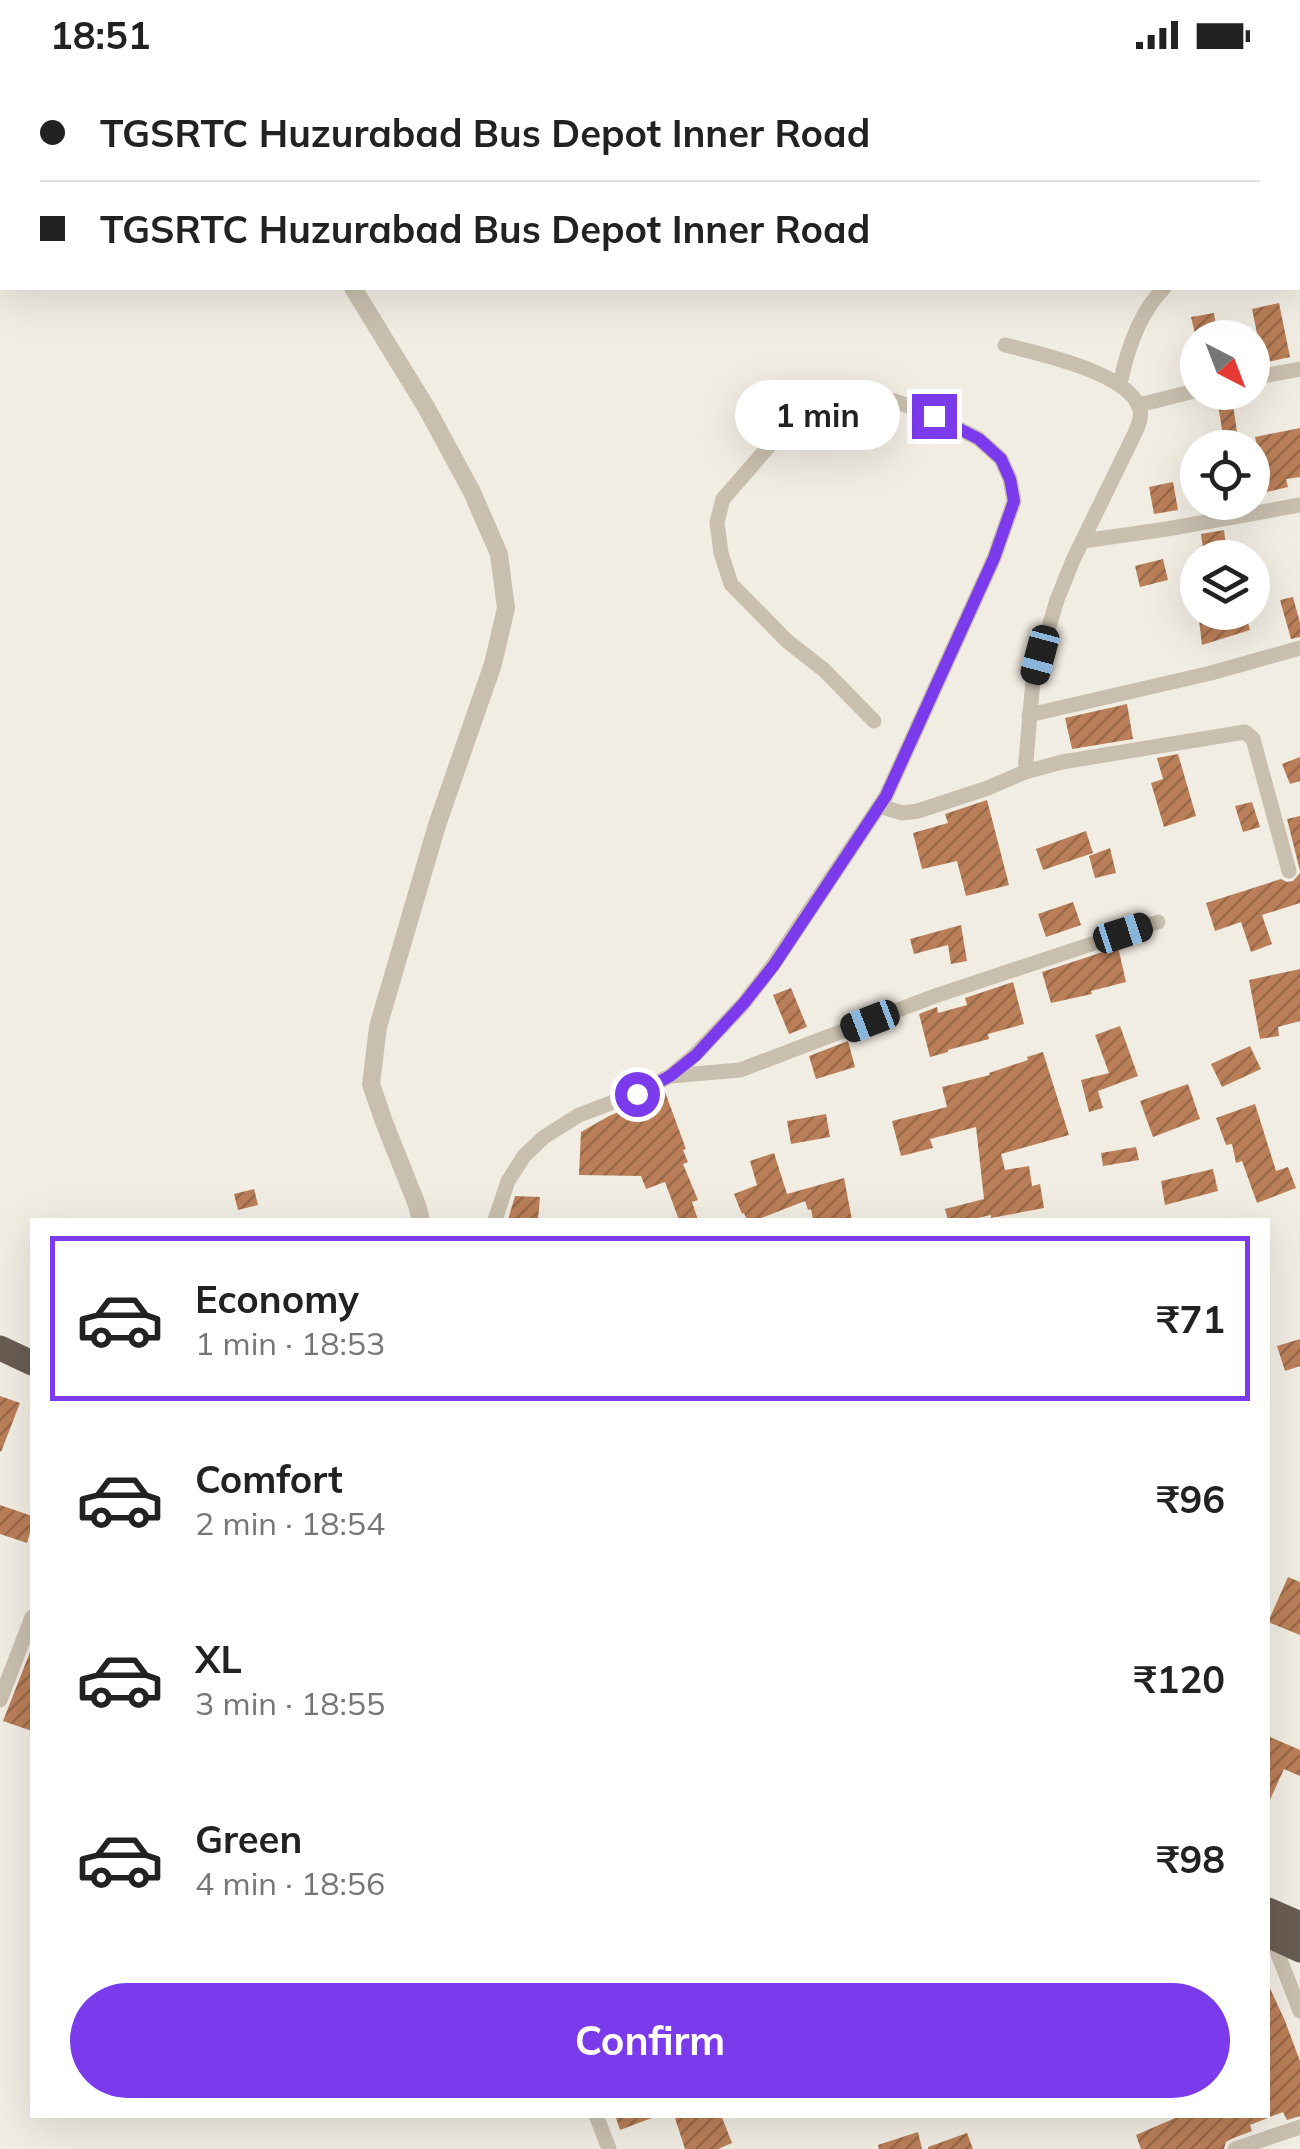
<!DOCTYPE html>
<html lang="en">
<head>
<meta charset="utf-8">
<style>
  :root { --surface:#fff; --page:#f2f2f2; --text:#222; --muted:#767676; --line:#e0e0e0; --accent:#7c3aed }
  body { margin:0; font-family:Mulish,sans-serif; background:var(--page); color:var(--text); height:100vh; display:flex; flex-direction:column; font-size:38px; white-space:nowrap }
  * { box-sizing:border-box; margin:0 }
  p { font-size:32px; color:var(--muted) }
  .icon { flex:none; width:55px; height:55px; fill:none; stroke:currentColor; stroke-width:2; stroke-linecap:round; stroke-linejoin:round }
  .map { position:relative; flex:1; overflow:hidden }
  .drawer { position:absolute; left:30px; top:1148px; width:1240px; height:900px; display:flex; flex-direction:column; background:var(--surface); border-radius:0px; box-shadow:0 10px 40px #0002 }
  .drawer>* { flex:none }
  .banner { position:absolute; left:0px; top:0px; width:1300px; height:220px; box-shadow:0 10px 40px #0002; display:grid; align-content:center; height:220px; padding:0 40px; background:var(--surface) }
  .needle { width:65px; rotate:138deg }
  .buttons { position:absolute; left:1180px; top:250px; display:grid; gap:20px }
  .buttons a { display:grid; place-items:center; width:90px; height:90px; border-radius:50%; background:var(--surface); box-shadow:0 10px 40px #0002; font-size:50px }
  .end { position:absolute; width:45px; height:45px; margin:-22px; border:12px solid #7c3aed; background:#fff; box-shadow:0 0 0 5px #fff }
  .from { border-radius:50% }
  .bubble { position:absolute; height:70px; border-radius:35px; background:var(--surface); box-shadow:0 10px 40px #0002; font-size:32px; font-weight:700; line-height:70px; text-align:center }
  .car { position:absolute; width:30px; height:60px; margin:-30px -15px; border-radius:12px; box-shadow:0 0 8px 2px #0007; background:linear-gradient(#222 24%,#8ab4d8 0 40%,#222 0 76%,#8ab4d8 0 86%,#222 0) }
  .banner b { display:flex; align-items:center; gap:35px; height:95px; font-size:38px }
  .banner b+b { border-top:2px solid var(--line) }
  .banner i { width:25px; height:25px; background:var(--text) }
  ul { padding:18px 0 0; list-style:none }
  li { display:flex; align-items:center; gap:30px; height:165px; margin:0 20px 15px; padding:0 20px; border:5px solid transparent; border-radius:0px }
  li div { flex:1 }
  li b { display:block; font-size:38px }
  li em { font-style:normal; font-weight:700 }
  li.selected { border-color:var(--accent) }
  li>.icon { width:90px; height:90px; stroke-width:1.5 }
  .button { display:flex; gap:20px; margin-top:auto; padding:20px 40px }
  .button a { flex:1; height:115px; border-radius:60px; background:var(--accent); color:#fff; font-size:40px; font-weight:700; line-height:115px; text-align:center }
  .status { display:flex; justify-content:space-between; align-items:center; height:70px; padding:0 50px; background:var(--surface); direction:ltr }
  .status svg { height:28px; fill:currentColor }
  .map>svg:first-child { display:block }
</style>
</head>
<body>
<div class="status"><b>18:51</b><svg viewBox="0 0 49 12"><path d="M0 12V9h3v3zM5 12V6h3v6zM10 12V3h3v9zM15 12V0h3v12zM26 1h20v11H26zM47 4h2v5h-2z"/></svg></div>
<div class="map">
<svg width="1300" height="2079" viewBox="0 0 1300 2079">
  <defs>
    <pattern id="building-hatch" width="6" height="6" patternUnits="userSpaceOnUse" patternTransform="scale(2.5)"><rect width="6" height="6" fill="#ba7f58"/><path d="M-1 1l2-2M0 6l6-6M5 7l2-2" fill="none" stroke="#986949"/></pattern>
  </defs>
  <rect width="100%" height="100%" fill="#f2ede3"/>
  <path fill="url(#building-hatch)" d="M1279,233L1290,287L1263,293L1252,239Z
    M1214,243L1218,268H1196L1191,247Z
    M1216,322H1231L1239,375L1225,378Z
    M1300,358V407L1286,409L1288,417L1267,422L1255,367Z
    M1173,412L1178,440L1154,444L1149,417Z
    M1224,460L1226,477L1203,480L1201,464Z
    M1163,489L1168,510L1140,517L1135,496Z
    M1293,527L1300,553V567L1291,569L1280,530Z
    M1223,542H1245L1250,560L1202,575L1199,550Z
    M1127,634L1133,669L1072,679L1065,648Z
    M1178,684L1196,746L1164,757L1151,713L1163,709L1157,688Z
    M1300,687V711L1290,714L1282,694Z
    M987,730L1009,815L966,826L957,791L922,799L913,763L948,753L945,744Z
    M1252,732L1260,757L1243,762L1235,736Z
    M1300,746V801L1287,749Z
    M1086,761L1093,783L1043,800L1036,779Z
    M1110,778L1116,803L1095,808L1089,786Z
    M1300,803V833L1262,845L1272,874L1251,882L1241,852L1215,861L1206,833L1281,809L1287,812L1293,811Z
    M1073,832L1081,855L1046,867L1038,844Z
    M961,855L967,891L951,894L948,875L914,884L910,869Z
    M1118,877L1126,912L1091,921L1092,924L1051,933L1042,902Z
    M1300,899V951L1278,957L1279,966L1260,969L1249,910Z
    M1013,912L1024,954L988,964L989,969L948,980V982L930,987L919,944L937,937L938,943L967,935L965,928Z
    M791,918L807,957L789,964L773,925Z
    M1120,956L1138,1006L1098,1021L1103,1038L1089,1042L1081,1010L1109,1003L1095,965Z
    M848,971L855,997L816,1009L809,986Z
    M1250,976L1261,999L1222,1017L1211,994Z
    M1043,982L1069,1065L1001,1084L1005,1100L1029,1096L1032,1116L1040,1114L1044,1138L991,1148V1145L969,1150H948L945,1139L984,1129L976,1057L930,1069L933,1078L901,1086L892,1051L947,1037L942,1017L990,1005L989,1003L1028,990L1027,987Z
    M1188,1014L1200,1049L1153,1067L1140,1031Z
    M665,1022L686,1079L683,1080L688,1092L683,1094L698,1130L692,1132L698,1150H679L665,1112L646,1119L641,1106L579,1105L581,1062L609,1046Z
    M1255,1034L1276,1101L1288,1097L1296,1118L1257,1133L1242,1091L1236,1093L1232,1074L1226,1075L1216,1048Z
    M826,1044L830,1067L791,1074L787,1051Z
    M1136,1077L1139,1090L1103,1096L1101,1083Z
    M774,1083L787,1124L844,1108L852,1150H813L811,1139L808,1140L805,1131L756,1150H747L744,1143L742,1144L734,1124L757,1115L750,1091Z
    M1213,1099L1218,1121L1165,1135L1161,1111Z
    M254,1119L258,1135L238,1140L234,1124Z
    M515,1126L540,1127L538,1150H508Z
    M1300,1269V1296L1285,1301L1277,1276Z
    M0,1326L20,1333L1,1382L0,1381Z
    M0,1435L32,1446V1455L27,1473L0,1464Z
    M1288,1507L1300,1512V1565L1268,1552Z
    M32,1577V1661L3,1651Z
    M1268,1666L1300,1680V1706L1284,1699L1268,1734Z
    M1268,1914L1285,1951L1300,1991V2046L1287,2050L1283,2042L1250,2055L1252,2061L1231,2069L1226,2072L1224,2079H1141L1136,2065L1182,2045H1268Z
    M615,2045H657V2046L620,2060Z
    M674,2045H721L732,2073L718,2079H685Z
    M918,2062L922,2079H879L878,2075Z
    M967,2063L973,2079H928V2077Z"/>
  <g fill="none" stroke-linecap="round" stroke-linejoin="round">
    <path stroke="#c9bfaf" stroke-width="15" d="M1298,164H1300
      M1005,275C1037,283 1131,303 1140,340C1142,348 1138,356 1135,363L1073,490L1057,530L1033,610L1025,702
      M1252,308L1300,299
      M1120,314C1127,280 1139,243 1164,218
      M1139,335L1198,320
      M1083,471L1167,459L1300,435
      M1029,645L1211,603L1300,578
      M880,736L902,743L918,741L988,718L1025,702L1062,692L1245,662L1253,669L1289,801
      M670,1006L740,1000L935,926L1158,852
      M495,1150L508,1111L524,1086L544,1067L579,1045L637,1023L670,1006L695,985L744,933L773,895L886,726L994,488L1014,431L1010,409L1001,389L979,369L934,346L895,331L856,326L830,328L809,341L770,375L723,429L717,452L721,483L731,514L787,571L824,600L874,651
      M0,1630L32,1547
      M1271,1866L1300,1941
      M596,2045L609,2079
      M1235,2079L1300,2057"/>
    <path stroke="#c9bfaf" stroke-width="18" d="M212,0L214,2
      M353,218L426,337L472,422L499,484L506,538L493,594L437,755L378,957L371,1014L384,1052L417,1135L421,1150"/>
    <path stroke="#695d52" stroke-width="25" d="M0,1278L32,1293
      M1268,1840L1300,1854
      M1268,1865L1300,1880"/>
  </g>
  <g fill="none" stroke-linecap="round" stroke-linejoin="round">
    <path stroke="#7c3aed" stroke-width="12" d="M637,1024L670,1006L696,985L744,933L774,895L886,726L994,488L1014,431L1010,409L1001,389L979,369L934,346"/>
  </g>
</svg>
<div class="buttons">
<a><svg class="needle" viewBox="-14 -14 28 28"><path d="M0-13l5 13h-10z" fill="#e53935"/><path d="M0 13l5-13h-10z" fill="#767676"/></svg></a>
<a><svg class="icon" aria-label="locate" viewBox="0 0 24 24"><circle cx="12" cy="12" r="6"/><path d="M12 2v4M12 18v4M2 12h4M18 12h4"/></svg></a>
<a><svg class="icon" aria-label="layers" viewBox="0 0 24 24"><path d="M12 4l9 5-9 5-9-5zM3 14l9 5 9-5"/></svg></a>
</div>
<i class="end from" style="left:637px;top:1024px"></i>
<i class="end" style="left:934px;top:346px"></i>
<div class="bubble" style="left:735px;top:310px;width:165px">1 min</div>
<i class="car" style="left:1040px;top:585px;rotate:195deg"></i>
<i class="car" style="left:1123px;top:863px;rotate:72deg"></i>
<i class="car" style="left:870px;top:951px;rotate:249deg"></i>
<div class="banner">
<b><i class="from"></i>TGSRTC Huzurabad Bus Depot Inner Road</b>
<b><i></i>TGSRTC Huzurabad Bus Depot Inner Road</b>
</div>
<section class="drawer">
<ul>
<li class="selected"><svg class="icon" aria-label="car" viewBox="0 0 24 24"><path d="M5 17H2v-5l4-1 3-4h7l3 4 3 1v5h-3M9 17h6M6 11h13"/><circle cx="7" cy="17" r="2"/><circle cx="17" cy="17" r="2"/></svg><div><b>Economy</b><p>1 min · 18:53</p></div><em>₹71</em></li>
<li><svg class="icon" aria-label="car" viewBox="0 0 24 24"><path d="M5 17H2v-5l4-1 3-4h7l3 4 3 1v5h-3M9 17h6M6 11h13"/><circle cx="7" cy="17" r="2"/><circle cx="17" cy="17" r="2"/></svg><div><b>Comfort</b><p>2 min · 18:54</p></div><em>₹96</em></li>
<li><svg class="icon" aria-label="car" viewBox="0 0 24 24"><path d="M5 17H2v-5l4-1 3-4h7l3 4 3 1v5h-3M9 17h6M6 11h13"/><circle cx="7" cy="17" r="2"/><circle cx="17" cy="17" r="2"/></svg><div><b>XL</b><p>3 min · 18:55</p></div><em>₹120</em></li>
<li><svg class="icon" aria-label="car" viewBox="0 0 24 24"><path d="M5 17H2v-5l4-1 3-4h7l3 4 3 1v5h-3M9 17h6M6 11h13"/><circle cx="7" cy="17" r="2"/><circle cx="17" cy="17" r="2"/></svg><div><b>Green</b><p>4 min · 18:56</p></div><em>₹98</em></li>
</ul>
<div class="button"><a>Confirm</a></div>
</section>
</div>
</body>
</html>
